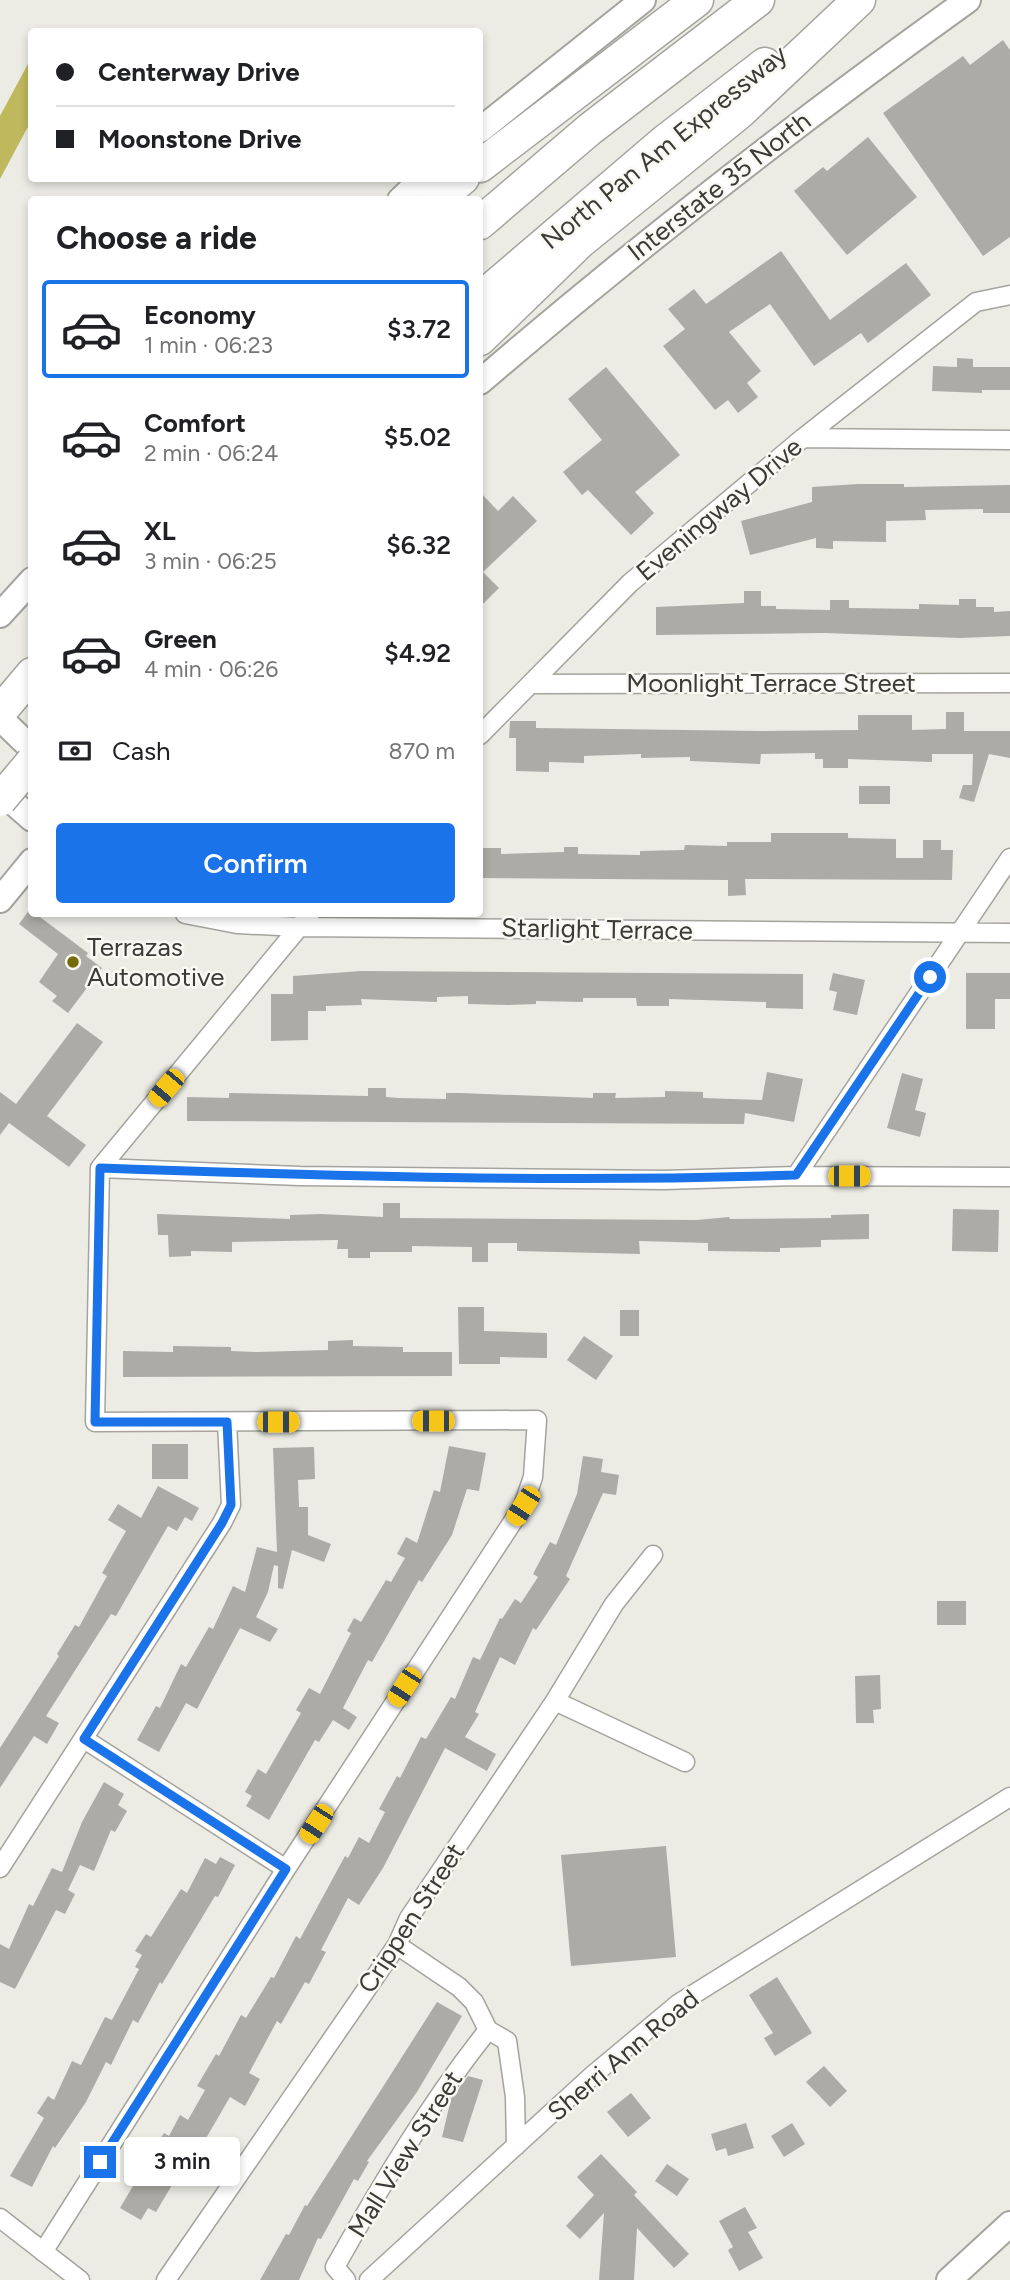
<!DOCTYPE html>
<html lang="en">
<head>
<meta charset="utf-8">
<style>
  :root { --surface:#fff; --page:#f2f2f2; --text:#202124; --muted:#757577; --line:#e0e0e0; --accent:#1a73e8 }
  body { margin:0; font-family:Figtree,sans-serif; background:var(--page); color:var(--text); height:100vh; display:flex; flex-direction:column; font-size:26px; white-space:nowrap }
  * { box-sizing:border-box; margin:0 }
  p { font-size:23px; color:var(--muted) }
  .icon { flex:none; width:38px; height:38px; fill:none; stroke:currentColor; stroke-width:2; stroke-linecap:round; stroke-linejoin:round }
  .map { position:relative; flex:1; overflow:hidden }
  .details { position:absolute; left:28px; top:196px; width:455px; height:721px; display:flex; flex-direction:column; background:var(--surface); border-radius:7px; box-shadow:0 4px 10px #0003 }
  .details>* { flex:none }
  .guide { position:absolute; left:28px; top:28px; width:455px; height:154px; border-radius:7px; box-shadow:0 4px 10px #0003; display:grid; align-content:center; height:154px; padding:0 28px; background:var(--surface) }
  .end { position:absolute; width:32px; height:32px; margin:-16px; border:9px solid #1a73e8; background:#fff; box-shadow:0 0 0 4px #fff }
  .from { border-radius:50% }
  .bubble { position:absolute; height:49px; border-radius:7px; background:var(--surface); box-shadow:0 4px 10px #0003; font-size:23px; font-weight:600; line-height:49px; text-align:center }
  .car { position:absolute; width:21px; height:42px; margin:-21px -10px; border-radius:9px; box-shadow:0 0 5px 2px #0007; background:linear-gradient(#f5c518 24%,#345 0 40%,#f5c518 0 76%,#345 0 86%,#f5c518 0) }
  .guide b { display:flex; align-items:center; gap:24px; height:66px; font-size:26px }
  .guide b+b { border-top:2px solid var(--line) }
  .guide i { width:18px; height:18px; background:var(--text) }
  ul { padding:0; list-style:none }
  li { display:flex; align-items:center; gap:21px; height:98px; margin:0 14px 10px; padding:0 14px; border:4px solid transparent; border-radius:7px }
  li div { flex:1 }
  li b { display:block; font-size:26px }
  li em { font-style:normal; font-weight:600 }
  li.selected { border-color:var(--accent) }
  li>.icon { width:63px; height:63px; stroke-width:1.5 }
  h2 { padding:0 28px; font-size:32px; line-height:84px }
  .pay { display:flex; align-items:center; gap:18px; height:77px; padding:0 28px; font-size:26px }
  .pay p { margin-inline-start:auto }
  .button { display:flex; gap:14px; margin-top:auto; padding:14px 28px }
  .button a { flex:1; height:80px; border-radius:7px; background:var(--accent); color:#fff; font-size:28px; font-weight:600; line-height:80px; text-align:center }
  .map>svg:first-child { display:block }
</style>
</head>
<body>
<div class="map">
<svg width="1010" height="2280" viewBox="0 0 1010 2280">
  <rect width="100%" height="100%" fill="#ecece5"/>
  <path fill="#bfb85c" d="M29,62L31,121L0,179V116Z"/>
  <path fill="#acaba5" d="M1003,40L1010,50V237L983,256L883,113L963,56L970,65Z
    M868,137L917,197L847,255L794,191L823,167L827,171Z
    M781,251L830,320L906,263L931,295L868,343L861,333L814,366L770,304L729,332L761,371L747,383L758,397L738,413L728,400L715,410L663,346L685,329L668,309L694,289L706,304Z
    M957,358L973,359V367H1010V390H982V393L932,391L933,366L957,367Z
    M606,367L680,455L635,492L654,513L631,535L588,490L582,495L563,472L602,440L568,399Z
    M858,484H904V487L1010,485V513H983V509L925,510L926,520L886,521V542L833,541V549L816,548V538L750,555L741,521L812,502V487Z
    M480,492L498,511L513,496L537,521L483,572L499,588L480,607Z
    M744,591H761V606H776V609L830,610V600H849V608L919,609V604L959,605V599H976V607H994V612L1010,611V636L960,638L825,633L656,635V607L744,603Z
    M946,712H964V731H1010V758L989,754L974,802L959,798L963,785H972L973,754H932V762L848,759V768H823V759H815V753L761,754L760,764L690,761V757L641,758V754L584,756V763L549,762V772L516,771V738H509L510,721H536V728L761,731L858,730V715H912V730L946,729Z
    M859,786H890V804H859Z
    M771,833H848V838L896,839V858H923V840H941V850H953L952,880L745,879L746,895L728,896V880L480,878V848H501V854L564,852V847H578V854L640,855V851L684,850L685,845L727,846V842H771Z
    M30,909L32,914H36L88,953L86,956L102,968L68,1013L52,1001L57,996L39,982L58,954L19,924Z
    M361,971L803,974V1009L766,1008V1002L669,999V1006H637L636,998H583V1002L536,1001V1004L507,1005L468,1004V996L437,997V1002L361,999L362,1005L326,1006V1011H308V1040L271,1041V994H293V976Z
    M833,973L865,980L857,1015L833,1010L837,992L829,990Z
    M966,973H1010V999H995V1029H966Z
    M77,1023L103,1042L47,1116L86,1145L69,1167L9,1123L0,1135V1092L16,1104Z
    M767,1072L803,1079L794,1122L745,1113L744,1124L187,1121V1097L229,1098V1093L368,1096V1088H386V1097L399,1098L446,1099V1093H460L593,1098V1093H616L615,1098L665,1097V1091L703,1092V1098L762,1100Z
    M902,1073L923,1079L915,1110L926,1113L920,1137L887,1128Z
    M383,1203H400V1218L697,1220L729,1217L730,1219L831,1218V1215L869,1214V1239L821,1240V1247L780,1248V1252L708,1251V1243L639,1241L640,1254L517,1251V1243H488V1262H472V1247L412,1246V1252H370V1258H348V1249H337L338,1240L232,1242V1252L191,1251V1256L169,1257L168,1235H158L157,1214L290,1219V1215L321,1214L383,1217Z
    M953,1209L999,1210L998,1252L952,1251Z
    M458,1307H484V1331L547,1333V1358L500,1357V1364H459Z
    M620,1310H639V1336H620Z
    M584,1336L613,1356L596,1380L567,1360Z
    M353,1340V1346L403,1347V1352H452V1376L123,1377V1351L173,1352V1346L231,1347V1351L257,1352L328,1350V1341Z
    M152,1444H188V1479H152Z
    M449,1446L486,1453L479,1491L467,1489L452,1535L422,1582L419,1580L372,1662L368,1660L343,1708L357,1717L349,1730L333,1720L319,1742L315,1740L269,1820L246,1806L252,1796L245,1792L258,1769L266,1774L301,1713L296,1710L309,1688L320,1694L351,1633L347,1631L354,1618L361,1622L386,1580L391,1582L405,1558L397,1554L406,1537L417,1543L434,1490L440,1492Z
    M314,1447L315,1479L298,1480L299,1507H308V1535L331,1544L324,1562L292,1550L283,1589L278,1588V1566L274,1565L268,1592L256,1617L278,1629L270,1642L240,1628L197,1709L186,1703L159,1752L137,1740L156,1706L160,1708L181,1664L186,1667L209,1627L213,1629L233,1586L245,1592L257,1547L277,1552L273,1448Z
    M583,1456L603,1459L601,1472L619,1475L616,1495L603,1493L566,1576L570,1579L536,1630L533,1628L515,1665L500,1657L475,1712L479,1714L465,1737L496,1754L487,1771L445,1748L383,1868L359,1905L348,1898L321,1950L326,1952L309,1984L305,1982L281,2024L277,2021L249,2073L260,2079L245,2106L230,2097L180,2183L175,2180L156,2212L148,2208L141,2220L120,2208L164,2133L169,2136L180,2115L188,2120L205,2090L197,2086L216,2054L219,2056L241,2015L246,2018L271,1977L274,1978L296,1936L300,1939L345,1856L348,1858L359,1837L369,1843L385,1812L379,1809L397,1776L400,1778L421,1737L426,1739L451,1697L455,1699L473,1657L480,1660L500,1618L502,1619L515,1599L521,1603L538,1577L533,1574L550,1542L556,1545L577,1494Z
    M158,1486L199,1508L192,1521L185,1517L177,1531L168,1526L116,1616L111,1614L46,1716L59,1723L47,1744L34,1736L0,1788V1748L59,1656L57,1654L75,1625L79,1627L107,1576L102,1573L126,1531L108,1520L118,1504L141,1518Z
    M937,1601H966V1625H937Z
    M880,1675L881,1709L873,1710L874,1723H856L855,1676Z
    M104,1782L124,1794L118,1805L127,1811L115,1832L111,1830L94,1871L80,1865L68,1890L75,1894L65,1914L56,1910L15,1989L0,1982V1944L9,1949L29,1904L33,1906L52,1868L62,1872L82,1822Z
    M666,1846L676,1957L571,1966L561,1855Z
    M220,1857L235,1865L218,1897L215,1896L162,1984L160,1982L138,2023L133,2020L111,2065L106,2062L86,2102L55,2148L53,2146L32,2187L10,2176L44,2118L37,2113L48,2096L54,2100L72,2061L81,2065L105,2017L112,2020L139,1969L135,1967L142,1955L135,1951L146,1934L151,1937L181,1889L187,1893L205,1858L216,1864Z
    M777,1977L812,2033L775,2056L764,2038L773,2033L749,1995Z
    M437,2002L462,2016L417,2092L367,2161L369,2162L358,2181L354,2179L321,2239L318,2238L299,2280H260L286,2234L289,2235L305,2205L307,2206Z
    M824,2066L847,2091L830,2107L806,2082Z
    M468,2076L483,2080L463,2142L442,2137L451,2099Z
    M631,2093L651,2118L628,2137L607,2112Z
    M746,2123L754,2148L728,2156L726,2148L716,2151L711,2134Z
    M792,2123L805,2144L784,2157L771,2136Z
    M601,2154L637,2192L634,2195L689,2254L674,2268L637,2228L634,2280H599L604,2213L580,2239L566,2226L594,2195L577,2177Z
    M667,2164L689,2179L677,2196L655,2181Z
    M745,2207L757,2228L748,2232L763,2258L739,2271L728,2250L733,2247L719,2221Z"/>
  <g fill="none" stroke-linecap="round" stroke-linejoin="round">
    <defs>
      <path id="street" d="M803,438L1010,440
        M531,684L1010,683
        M480,735L630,583L803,438L976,302L1010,295
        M185,914L237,924L299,927L1010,933
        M100,1168L300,1176L664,1180L796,1176L1010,1177
        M796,1176L1010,858
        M555,1701L685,1762
        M84,1739L286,1869
        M0,1868L222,1523L231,1505L227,1422
        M397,1945L459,1987L474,2002L488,2030L507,2041L515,2097L516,2146
        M0,2218L80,2280
        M43,2252L286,1869L523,1506L533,1477L537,1420L95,1422L100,1168L310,914
        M166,2280L397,1945L409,1918L555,1701L614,1604L653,1555
        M346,2280L335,2267C381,2185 430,2103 488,2030
        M369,2280L593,2075L678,2004L1010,1797"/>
      <path id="secondary" d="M480,130L643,0
        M400,200L423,178
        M480,382C637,247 799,121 968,0
        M0,615L32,580
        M0,718L32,749
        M0,791L32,819
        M0,900L32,861
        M949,2280L1010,2224"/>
      <path id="highway" d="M480,166L697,0
        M437,200L463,178
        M480,223L590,129L758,0
        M480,299L665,141L765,64
        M480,339L580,242L739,113L859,0
        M0,712L32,674"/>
    </defs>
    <use href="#street" stroke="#a4a39d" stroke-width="21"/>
    <use href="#secondary" stroke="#a4a39d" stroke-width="28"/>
    <use href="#highway" stroke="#a4a39d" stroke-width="35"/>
    <use href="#street" stroke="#fff" stroke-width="18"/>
    <use href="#secondary" stroke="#fff" stroke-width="24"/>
    <use href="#highway" stroke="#fff" stroke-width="32"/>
    <defs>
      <path id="highway-bridge" d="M0,800L32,762"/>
    </defs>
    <use href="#highway-bridge" stroke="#a4a39d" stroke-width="35" stroke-linecap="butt"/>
    <use href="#highway-bridge" stroke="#fff" stroke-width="32"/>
  </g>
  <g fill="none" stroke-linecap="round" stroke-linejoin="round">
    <path stroke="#1a73e8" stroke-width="9" d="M100,2162L286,1869L84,1739L222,1523L231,1505L227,1422H95L100,1168C332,1176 564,1183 796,1175L930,977"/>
  </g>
  <circle fill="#726b06" stroke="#f9f9f2" stroke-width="2.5" cx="73" cy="962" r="7"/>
  <g text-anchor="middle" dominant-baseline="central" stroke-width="5" stroke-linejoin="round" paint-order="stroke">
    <g font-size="26" fill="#3b3a38" stroke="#f9f9f2">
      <text transform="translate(664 147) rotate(-39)">North Pan Am Expressway</text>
      <text transform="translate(719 186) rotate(-38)">Interstate 35 North</text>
      <text transform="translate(719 509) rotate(-40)">Eveningway Drive</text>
      <text x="771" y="683">Moonlight Terrace Street</text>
      <text transform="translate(597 929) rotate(1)">Starlight Terrace</text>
      <text transform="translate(411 1918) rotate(-57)">Crippen Street</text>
      <text transform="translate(623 2055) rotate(-40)">Sherri Ann Road</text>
      <text transform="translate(405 2154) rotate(-58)">Mall View Street</text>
    </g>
    <g font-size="26" fill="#3b3a38" stroke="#f9f9f2" text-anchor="start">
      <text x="87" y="947">Terrazas<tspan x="87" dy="30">Automotive</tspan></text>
    </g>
  </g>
</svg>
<i class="end from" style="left:930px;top:977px"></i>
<i class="end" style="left:100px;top:2162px"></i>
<div class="bubble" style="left:124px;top:2137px;width:116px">3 min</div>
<i class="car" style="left:166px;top:1088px;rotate:220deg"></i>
<i class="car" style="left:849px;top:1176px;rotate:90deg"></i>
<i class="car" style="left:433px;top:1421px;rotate:270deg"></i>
<i class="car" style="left:278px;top:1422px;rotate:90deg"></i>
<i class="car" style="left:523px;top:1506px;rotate:213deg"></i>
<i class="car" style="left:404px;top:1687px;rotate:213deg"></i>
<i class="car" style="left:316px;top:1824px;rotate:213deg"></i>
<div class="guide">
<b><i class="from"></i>Centerway Drive</b>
<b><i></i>Moonstone Drive</b>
</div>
<section class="details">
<h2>Choose a ride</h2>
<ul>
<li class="selected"><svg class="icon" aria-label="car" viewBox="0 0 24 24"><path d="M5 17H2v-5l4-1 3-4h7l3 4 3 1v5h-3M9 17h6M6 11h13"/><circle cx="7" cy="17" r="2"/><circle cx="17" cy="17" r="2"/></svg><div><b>Economy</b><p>1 min · 06:23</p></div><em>$3.72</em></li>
<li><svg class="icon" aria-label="car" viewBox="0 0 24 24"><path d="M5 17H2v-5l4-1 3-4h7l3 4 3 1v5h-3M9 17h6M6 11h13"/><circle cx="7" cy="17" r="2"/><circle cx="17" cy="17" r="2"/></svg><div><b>Comfort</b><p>2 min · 06:24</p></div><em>$5.02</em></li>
<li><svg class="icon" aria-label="car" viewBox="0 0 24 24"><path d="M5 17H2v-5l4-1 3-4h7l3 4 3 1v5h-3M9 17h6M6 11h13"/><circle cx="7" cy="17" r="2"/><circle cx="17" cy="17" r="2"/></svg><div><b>XL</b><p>3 min · 06:25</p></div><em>$6.32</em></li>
<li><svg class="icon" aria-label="car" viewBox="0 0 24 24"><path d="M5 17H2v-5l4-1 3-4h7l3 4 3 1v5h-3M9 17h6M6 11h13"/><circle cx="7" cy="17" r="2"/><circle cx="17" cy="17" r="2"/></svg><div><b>Green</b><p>4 min · 06:26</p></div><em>$4.92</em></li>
</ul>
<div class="pay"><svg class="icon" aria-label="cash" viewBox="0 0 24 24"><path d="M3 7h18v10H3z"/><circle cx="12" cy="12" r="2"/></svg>Cash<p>870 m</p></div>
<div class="button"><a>Confirm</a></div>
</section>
</div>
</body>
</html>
